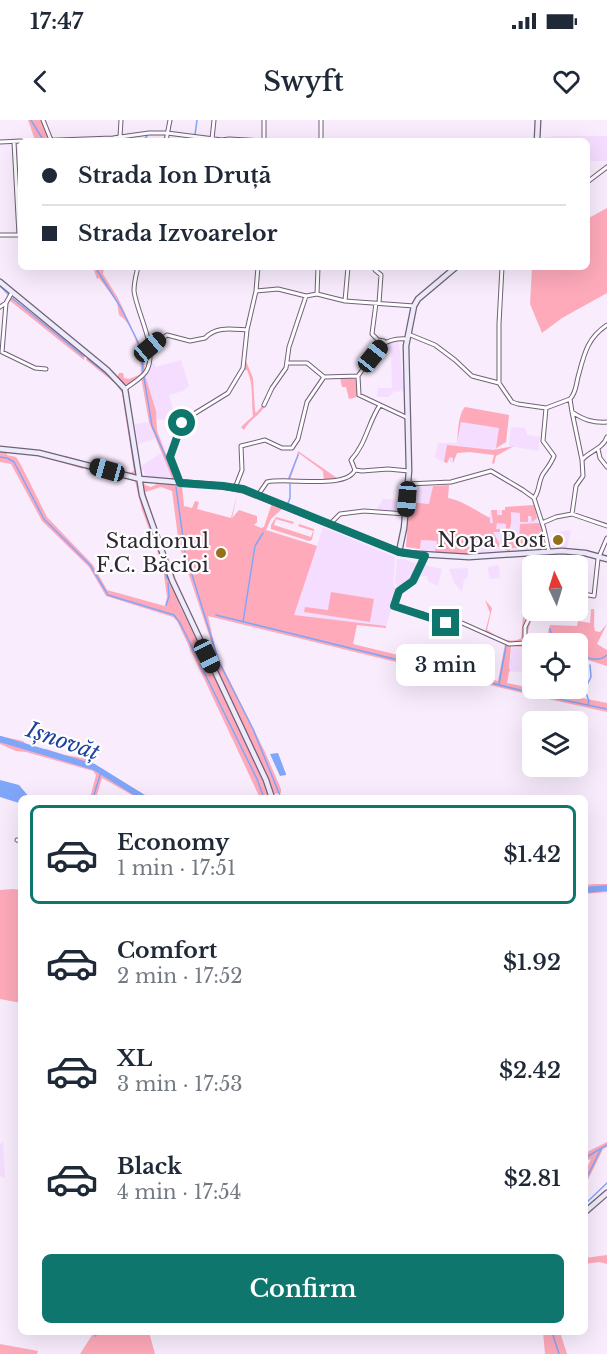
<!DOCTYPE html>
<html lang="en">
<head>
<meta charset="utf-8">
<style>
  :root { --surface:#fff; --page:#f6f6f7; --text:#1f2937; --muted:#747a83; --line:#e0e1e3; --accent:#0f766e }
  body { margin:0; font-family:"Libre Baskerville",serif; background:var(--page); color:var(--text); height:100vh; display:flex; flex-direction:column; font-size:22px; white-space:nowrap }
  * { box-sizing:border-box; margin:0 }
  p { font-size:20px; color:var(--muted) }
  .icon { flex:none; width:33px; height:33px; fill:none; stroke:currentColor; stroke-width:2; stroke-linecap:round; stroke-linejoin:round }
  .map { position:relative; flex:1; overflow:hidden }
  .drawer { position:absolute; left:18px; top:675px; width:570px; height:540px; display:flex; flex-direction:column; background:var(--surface); border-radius:9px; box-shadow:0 6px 24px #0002 }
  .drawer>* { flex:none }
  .hud { position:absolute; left:18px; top:18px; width:572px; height:132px; border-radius:9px; box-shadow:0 6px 24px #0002; display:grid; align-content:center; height:132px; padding:0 24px; background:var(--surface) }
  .needle { width:39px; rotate:356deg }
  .fabs { position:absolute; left:522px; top:435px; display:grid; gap:12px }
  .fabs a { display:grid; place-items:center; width:66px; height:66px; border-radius:9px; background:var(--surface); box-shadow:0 6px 24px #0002; font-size:30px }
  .end { position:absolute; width:27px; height:27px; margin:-14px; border:8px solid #0f766e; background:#fff; box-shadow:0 0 0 3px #fff }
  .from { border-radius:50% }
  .bubble { position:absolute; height:42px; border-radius:9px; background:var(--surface); box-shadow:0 6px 24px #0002; font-size:20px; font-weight:600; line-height:42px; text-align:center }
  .car { position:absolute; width:18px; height:36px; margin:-18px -9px; border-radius:8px; box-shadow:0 0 4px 2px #0007; background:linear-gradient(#222 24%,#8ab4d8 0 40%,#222 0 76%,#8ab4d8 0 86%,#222 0) }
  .hud b { display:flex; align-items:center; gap:21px; height:57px; font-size:22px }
  .hud b+b { border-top:2px solid var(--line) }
  .hud i { width:15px; height:15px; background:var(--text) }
  ul { padding:10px 0 0; list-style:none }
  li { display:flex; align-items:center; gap:18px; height:99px; margin:0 12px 9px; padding:0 12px; border:3px solid transparent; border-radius:9px }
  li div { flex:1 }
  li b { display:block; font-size:22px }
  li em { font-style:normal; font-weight:600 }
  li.current { border-color:var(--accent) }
  li>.icon { width:54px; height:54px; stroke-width:1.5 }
  .cta { display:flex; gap:12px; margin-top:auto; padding:12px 24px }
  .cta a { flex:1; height:69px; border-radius:9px; background:var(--accent); color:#fff; font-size:24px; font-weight:600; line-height:69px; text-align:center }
  .status { display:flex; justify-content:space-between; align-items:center; height:42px; padding:0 30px; background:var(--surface); direction:ltr }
  .status svg { height:16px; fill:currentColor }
  header { display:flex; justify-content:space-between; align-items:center; height:78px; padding:0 24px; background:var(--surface); font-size:27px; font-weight:600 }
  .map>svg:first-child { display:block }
</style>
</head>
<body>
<div class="status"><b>17:47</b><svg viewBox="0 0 49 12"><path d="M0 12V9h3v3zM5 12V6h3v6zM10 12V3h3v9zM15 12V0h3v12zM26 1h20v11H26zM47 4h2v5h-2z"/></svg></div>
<header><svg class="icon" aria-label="back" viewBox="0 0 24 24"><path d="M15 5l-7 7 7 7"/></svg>Swyft<svg class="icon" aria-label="heart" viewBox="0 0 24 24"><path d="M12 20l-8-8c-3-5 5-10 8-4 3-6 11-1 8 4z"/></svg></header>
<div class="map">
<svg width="607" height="1234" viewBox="0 0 607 1234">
  <rect width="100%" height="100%" fill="#f8ecfd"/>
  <path fill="#f4ddfe" d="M555,16H607V41H587L586,21H544V17Z
    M399,222L404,272L400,269L399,272L395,271L388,277H377L378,268H392L391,231L387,230L379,240L375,238L386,223Z
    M181,240L189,266L183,271L169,275L172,287L177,296L172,300L155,299L156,291L145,255L150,252L149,248L151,243H154L156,247Z
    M465,287L509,295L506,322L498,328L495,335L470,332L457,333L453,343L449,341L447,343L435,338L438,323H457L462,290Z
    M149,302L155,319L138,324L135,304Z
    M511,307L525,308L527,315L540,317L538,331L509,326Z
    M161,333L172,358L171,359L145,356L144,351H142L141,346Z
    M426,365L433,366L430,384L410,382L411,368Z
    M383,379L404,380L402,393L375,392Z
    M534,385L538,403L541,404L546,426L544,429L519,433L473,434L475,391L489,397L491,390H505V387Z
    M323,407L395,437L393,464L397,470L386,506L293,495V418L317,426Z
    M571,410L567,428L552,427L559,412Z
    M421,420L437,421L435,433L420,432Z
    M397,439H405L418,445L413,458L399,469L395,462Z
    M423,445L442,449L438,466L428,461L427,456H416Z
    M499,445L500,458L490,459L487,447Z
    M468,448V453L467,459H464L462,472L454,463L449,449Z
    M512,525L532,528V554L510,551L509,547Z
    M3,1021L5,1058L0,1056V1024Z"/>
  <path fill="#feaabb" d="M28,0H41L48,16L44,19L35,20Z
    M607,88V173L562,198L542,213L530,184L532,147H586L587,99Z
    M93,147H104L103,154L118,178L143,232H147V238L144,240L145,251L128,264H124L117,257L119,253H123L124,258L129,259L141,254C141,238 136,205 119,195L117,182L99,158L97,159Z
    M11,178H13L85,235L84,240L9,180Z
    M87,237L110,255L124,272L136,356L65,338V336L129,353L134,351L122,273L116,264L86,240Z
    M246,241L253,258L255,291L256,293L263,285L265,286C259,296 249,300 244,310L241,307L253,296C251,280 254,265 247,250H244Z
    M145,255L156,291L157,311L166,334H169L171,327L170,335L178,360L170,359L172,358L149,302L141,257Z
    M350,257L355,259L358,263L357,277L349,279L346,267H342L340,258Z
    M465,287L509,295L506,322L496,328L499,308L461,302L457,322C458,311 458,295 465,287Z
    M447,325L493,330L514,326L496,336L494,344L492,343L494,335L470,332L457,333L453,343V338L450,337L447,343L444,342Z
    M0,330L32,333L83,346V349L42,336L7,333V335L16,337L21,345L47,397L93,445L107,470L165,486L167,477L163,448L165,447L180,486L264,660L269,678H260L177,501L173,497L106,476L89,447L42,401L11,344L0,342Z
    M298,331L337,358H341L324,360L323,351L300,334H299L290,360H288L296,342Z
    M85,346L137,360L141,379L161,436H159L142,390L135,361L85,349Z
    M147,363L145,365L151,367L157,364L182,366L184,386L192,388L195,381L199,382L197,389L231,398L237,375L232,398L239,390L257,396V402L254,405L261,408L264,407L272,383L283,388L271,399L266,410L317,426L294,495L386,506V508L357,505L353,524L443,546L449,526L470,531L474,555L498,561L505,524H532V528L511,526L509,547L510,551L509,552L507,563L607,583V592L539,577L208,496L214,523L212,525L265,632L281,669V673L274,674L269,660L206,527L212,524L179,425L172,371L161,367L145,372L160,418L190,495L152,400L143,372V365Z
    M449,365L448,378C462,380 476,391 490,398V403H493L491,390H497V395H502V390H505V387L534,385L537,398L532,402L531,396H528V402H520V393L511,392V403L509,412H502V409H506V404L497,403L496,409H500V412H493L499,423V427H496L495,420H476L474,430L470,434L435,432L437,421L421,420L420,429L406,427L409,382L429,384L433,366Z
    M276,397L294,402L293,404L276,399L274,405L311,417L313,411L298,406L299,404L314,409L312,420L309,421L271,409V405Z
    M538,403L541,404L545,420V428L544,429V426L519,427L518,433L520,404Z
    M509,414H517V428H510V432L503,429V423Z
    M331,472L374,479L370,502L304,492L305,487L328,490Z
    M485,480L492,488L487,510C496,516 510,525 521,518L523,497L529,496L524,506L523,522L511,524L485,512L490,493Z
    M591,489H594C595,497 593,503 595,511L600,512L607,504L597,524L607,530V546L578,537V524H543L526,521V507L534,491L527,514L544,519L547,516L550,505L577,506L578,501L590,503Z
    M0,616L23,621L26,624L40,629H46L65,635L84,638L150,678H132V675L102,658L96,678H90L96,655L93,651L26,632L16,631L0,624Z
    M594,764H607V772L585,774V765Z
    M13,769L21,770V883L0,879V770Z
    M607,1022V1027L603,1029L585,1066V1052L591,1039L585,1041V1033Z
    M607,1135V1144L599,1142L585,1144V1138Z
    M94,1212H149L155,1234H80Z
    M543,1212H560L567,1234H545Z
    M0,1224L38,1231L37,1234H0Z"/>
  <path fill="#80a6fa" d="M278,633L286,654V655L280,656L270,634Z
    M0,660L19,665L30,678H21V687L19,683L0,677Z"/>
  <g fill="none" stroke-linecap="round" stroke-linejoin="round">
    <path stroke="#80a6fa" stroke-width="1.5" d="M31,0L42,18
      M195,15L197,0
      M143,21L147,16
      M195,21V19
      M95,147L121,188L142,230L143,252
      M0,166L8,174
      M12,178L83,236
      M88,239L115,261
      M144,258L152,306L175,358
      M129,311L135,350
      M0,337L7,338L14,342L44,399L90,445L108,475L174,495L180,503L198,539
      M289,358L298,335
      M176,367L185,432L219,542L253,609L281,678
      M288,383L290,378V364
      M164,448L167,459
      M166,485L169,477L168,463
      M216,495L544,576L607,589
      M243,502L255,426L263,413
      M550,509L552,517L562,524
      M578,535C588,538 598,543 607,535
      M200,544L257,659L264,678
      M578,546L583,548L582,562L589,581L588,585
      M499,564L506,526
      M586,567L591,557L590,545
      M93,678L101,652
      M135,678L136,673
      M585,1038L607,1025
      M585,1061L601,1029
      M585,1084L607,1063
      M552,1212L559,1234
      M95,1216L99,1212"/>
    <path stroke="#80a6fa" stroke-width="6" d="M0,619L94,647L144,678
      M585,770L607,768"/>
    <defs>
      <path id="street" d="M43,0L51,20
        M120,17L121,0
        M212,19L214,0
        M31,21L113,18L149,13H167L222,20L229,19L265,21
        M166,21L170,0
        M264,21V0
        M321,21V0
        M0,22L21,21
        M14,22L19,115
        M586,63L607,47
        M0,115H19
        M374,147L375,150L381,155L379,183
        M256,171L278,169L306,176L317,174L345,181L414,186
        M317,174L318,147
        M345,181L348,147
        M6,183L2,232L35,248L46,249
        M376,183L372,214L378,220L384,221
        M0,187L6,183L11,174
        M408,214L435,225L455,240L472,256L499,263L512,282L518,284L546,288L570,279
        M150,227L167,215L190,221L205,218C216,206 231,209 247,210
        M288,243H307L324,257L358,256
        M358,256L359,275L408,298
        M358,256C374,235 378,217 407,219
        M499,263V204L502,147
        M125,269C131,264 144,257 147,250C158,227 137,194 134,171C134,162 136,155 138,147
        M570,279C576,273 576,265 578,257C584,235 587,218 607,205
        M570,279L572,292C584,300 593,303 607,302
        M264,285L272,268L286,248L289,227L306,176
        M546,288L543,321L554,336C551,344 547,348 543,354C538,362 540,371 534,378L544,409L549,432
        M572,292L582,340
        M598,329L600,338L607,347
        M355,350L351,340C366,324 368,303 380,285
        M355,350L362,351L388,349L409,351
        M180,362L170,337L184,300L228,273L243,248L247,210L256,171L258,147
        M408,364L451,362L491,351L523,370L534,378
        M235,368L242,350L241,326L265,320L282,328H292L298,319L307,282L324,257
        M258,375L267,362C287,357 346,370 355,350
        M572,394L607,406
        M542,403L556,397L572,394L576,366L583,356L582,340C589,331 603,329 607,317
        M330,404L340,394L364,391L406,394
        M425,436L413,461L399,471L394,486L423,494L438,501L462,503L509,524L525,523V507L533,490
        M532,456L533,433
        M578,473L594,476L598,439L607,418
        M17,720L21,721"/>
      <path id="secondary" d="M537,21L538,0
        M0,162L107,250L125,269L142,375L172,460L266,660L272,678
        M0,329L39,333L140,359L223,366L243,370L403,433L469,437L562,431L585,433L607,439
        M399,432L404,408L409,351L406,226L414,186L418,179L456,147
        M585,1092L607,1073"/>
    </defs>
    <use href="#street" stroke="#716179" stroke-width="5"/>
    <use href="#secondary" stroke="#716179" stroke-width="7"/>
    <use href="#street" stroke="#fff" stroke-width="3"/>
    <use href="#secondary" stroke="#eeecfa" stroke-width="4.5"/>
  </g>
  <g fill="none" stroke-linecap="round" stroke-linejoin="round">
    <path stroke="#0f766e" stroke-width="8" d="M182,303L170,337L180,363L223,366L243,369L399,432L425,436L413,461L399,471L394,486L446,503"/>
  </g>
  <g fill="#96701a" stroke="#fefefe" stroke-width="2">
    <circle cx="558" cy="420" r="6"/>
    <circle cx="221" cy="433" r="6"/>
  </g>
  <g text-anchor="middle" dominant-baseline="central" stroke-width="4.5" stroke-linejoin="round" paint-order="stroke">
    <g font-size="21" fill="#302933" stroke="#fefefe" text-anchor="end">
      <text x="546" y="420">Nopa Post</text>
      <text x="209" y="421">Stadionul<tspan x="209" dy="24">F.C. Băcioi</tspan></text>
    </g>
    <g font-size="22" font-style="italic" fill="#1f42a1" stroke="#fefefe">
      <text transform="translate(63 621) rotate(19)">Ișnovăț</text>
    </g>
  </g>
</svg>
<div class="fabs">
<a><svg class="needle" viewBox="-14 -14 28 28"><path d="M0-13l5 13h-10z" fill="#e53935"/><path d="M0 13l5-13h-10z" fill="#747a83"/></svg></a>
<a><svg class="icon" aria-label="locate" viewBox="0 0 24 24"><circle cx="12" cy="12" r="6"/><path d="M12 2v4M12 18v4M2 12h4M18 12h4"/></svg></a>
<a><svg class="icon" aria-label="layers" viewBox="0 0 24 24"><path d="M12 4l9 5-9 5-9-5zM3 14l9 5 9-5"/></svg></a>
</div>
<i class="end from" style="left:182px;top:303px"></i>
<i class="end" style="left:446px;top:503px"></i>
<div class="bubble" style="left:396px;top:524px;width:99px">3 min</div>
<i class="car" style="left:150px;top:227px;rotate:50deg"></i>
<i class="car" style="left:373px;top:236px;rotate:39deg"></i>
<i class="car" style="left:107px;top:350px;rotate:286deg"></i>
<i class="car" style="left:407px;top:379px;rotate:185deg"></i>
<i class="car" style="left:207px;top:536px;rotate:154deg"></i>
<div class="hud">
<b><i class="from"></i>Strada Ion Druță</b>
<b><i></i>Strada Izvoarelor</b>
</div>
<section class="drawer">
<ul>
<li class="current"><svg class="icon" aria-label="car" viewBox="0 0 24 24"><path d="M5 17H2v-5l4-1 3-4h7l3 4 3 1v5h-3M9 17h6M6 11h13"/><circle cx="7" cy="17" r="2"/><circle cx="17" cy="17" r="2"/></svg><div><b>Economy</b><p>1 min · 17:51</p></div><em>$1.42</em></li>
<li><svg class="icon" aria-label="car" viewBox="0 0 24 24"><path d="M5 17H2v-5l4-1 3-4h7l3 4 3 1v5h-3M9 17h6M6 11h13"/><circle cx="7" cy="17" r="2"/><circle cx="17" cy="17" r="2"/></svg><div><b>Comfort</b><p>2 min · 17:52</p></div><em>$1.92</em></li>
<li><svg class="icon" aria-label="car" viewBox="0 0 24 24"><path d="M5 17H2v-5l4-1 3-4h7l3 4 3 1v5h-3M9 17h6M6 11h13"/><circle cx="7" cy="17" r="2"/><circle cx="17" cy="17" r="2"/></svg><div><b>XL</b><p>3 min · 17:53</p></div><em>$2.42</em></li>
<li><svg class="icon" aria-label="car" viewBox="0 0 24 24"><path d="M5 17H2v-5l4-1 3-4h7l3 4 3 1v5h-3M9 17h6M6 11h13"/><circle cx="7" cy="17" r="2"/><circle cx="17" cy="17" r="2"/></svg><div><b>Black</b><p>4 min · 17:54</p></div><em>$2.81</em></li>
</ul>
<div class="cta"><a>Confirm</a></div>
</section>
</div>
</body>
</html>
